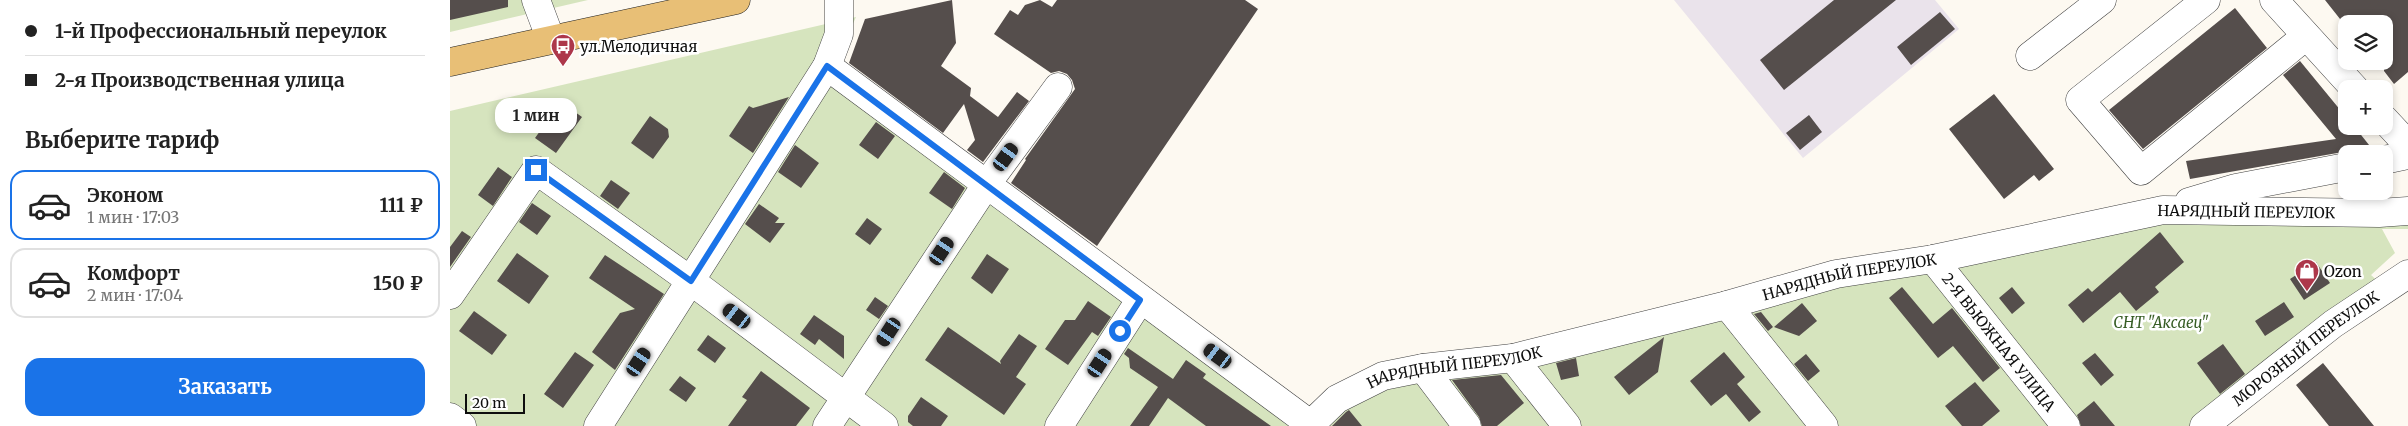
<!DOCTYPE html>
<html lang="ru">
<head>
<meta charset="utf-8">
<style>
  :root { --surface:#fff; --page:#f2f2f2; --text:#222; --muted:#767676; --line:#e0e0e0; --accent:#1a73e8 }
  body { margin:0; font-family:Merriweather,serif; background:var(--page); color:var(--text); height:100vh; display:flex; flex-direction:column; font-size:19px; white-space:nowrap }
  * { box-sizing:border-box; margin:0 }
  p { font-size:16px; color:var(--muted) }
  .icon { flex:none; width:28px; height:28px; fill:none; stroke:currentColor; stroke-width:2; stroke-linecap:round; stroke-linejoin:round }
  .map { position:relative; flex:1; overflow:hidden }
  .panel { display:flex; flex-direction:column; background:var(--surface); width:450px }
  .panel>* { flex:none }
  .hud { display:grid; align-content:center; height:110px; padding:0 25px; background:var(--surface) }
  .tools { position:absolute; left:1888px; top:15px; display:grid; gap:10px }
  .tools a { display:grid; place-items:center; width:55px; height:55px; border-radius:10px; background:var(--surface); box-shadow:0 2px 8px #0003; font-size:25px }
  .scale { position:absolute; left:15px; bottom:12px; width:60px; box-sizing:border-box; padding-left:5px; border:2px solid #0e0e0e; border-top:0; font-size:14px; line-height:18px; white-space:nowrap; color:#0e0e0e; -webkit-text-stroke:4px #fff; paint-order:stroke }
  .end { position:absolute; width:22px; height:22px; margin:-11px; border:6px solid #1a73e8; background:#fff; box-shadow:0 0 0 2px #fff }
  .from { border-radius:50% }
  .bubble { position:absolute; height:35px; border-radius:15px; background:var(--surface); box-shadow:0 2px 8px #0003; font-size:16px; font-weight:700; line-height:35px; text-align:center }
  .car { position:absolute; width:15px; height:30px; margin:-15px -8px; border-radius:6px; box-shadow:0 0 4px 1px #0007; background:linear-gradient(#222 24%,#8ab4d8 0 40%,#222 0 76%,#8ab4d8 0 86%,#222 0) }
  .hud b { display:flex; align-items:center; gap:18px; height:48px; font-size:19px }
  .hud b+b { border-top:1px solid var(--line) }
  .hud i { width:12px; height:12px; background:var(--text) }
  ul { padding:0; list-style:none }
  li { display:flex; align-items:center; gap:15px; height:70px; margin:0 10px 8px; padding:0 15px; border:2px solid var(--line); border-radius:15px }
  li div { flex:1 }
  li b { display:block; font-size:19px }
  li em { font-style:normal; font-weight:700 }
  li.active { border-color:var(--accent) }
  li>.icon { width:45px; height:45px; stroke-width:1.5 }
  h2 { padding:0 25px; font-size:22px; line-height:60px }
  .button { display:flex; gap:10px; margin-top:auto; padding:10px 25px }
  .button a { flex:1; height:58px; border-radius:15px; background:var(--accent); color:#fff; font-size:20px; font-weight:700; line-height:58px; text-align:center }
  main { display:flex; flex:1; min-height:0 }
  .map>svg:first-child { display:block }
</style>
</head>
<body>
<main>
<section class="panel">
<div class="hud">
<b><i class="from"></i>1-й Профессиональный переулок</b>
<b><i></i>2-я Производственная улица</b>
</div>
<h2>Выберите тариф</h2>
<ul>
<li class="active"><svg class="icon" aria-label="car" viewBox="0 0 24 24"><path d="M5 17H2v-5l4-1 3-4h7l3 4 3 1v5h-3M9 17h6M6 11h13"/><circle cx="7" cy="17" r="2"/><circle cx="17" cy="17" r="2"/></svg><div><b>Эконом</b><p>1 мин · 17:03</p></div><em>111 ₽</em></li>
<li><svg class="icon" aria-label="car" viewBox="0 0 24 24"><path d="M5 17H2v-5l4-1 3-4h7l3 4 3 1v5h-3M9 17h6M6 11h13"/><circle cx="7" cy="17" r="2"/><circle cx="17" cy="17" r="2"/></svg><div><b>Комфорт</b><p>2 мин · 17:04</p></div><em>150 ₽</em></li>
</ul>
<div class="button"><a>Заказать</a></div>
</section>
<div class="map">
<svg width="1958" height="426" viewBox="0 0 1958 426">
  <rect width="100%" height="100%" fill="#fdf9f1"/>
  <path fill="#eae3eb" d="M1224,0H1485L1509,29L1353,158Z"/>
  <path fill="#d6e4be" d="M0,0H138L0,32Z
    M406,17L379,77L848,411L924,371L1275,302L1640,219L1958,213V229H1932L1945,253L1921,275L1932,285L1750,426H0V111Z"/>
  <path fill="#554e4c" d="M0,0H58V7L0,20Z
    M502,0L506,43L491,66L521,88L520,96L548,117L567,92L579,101L533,162L517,150L525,140L514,104L493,133L399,63L415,19Z
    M590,0L602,7L607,0H795L808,9L647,246L561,183L576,160L575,159L625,89L622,80L617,74L609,71L601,73L544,34L560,10L568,15L575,5Z
    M1384,0H1446L1334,90L1310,60Z
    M1875,0H1958V72L1944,84L1934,71V24H1894Z
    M1785,8L1817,48L1693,149L1659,110Z
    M1490,12L1505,29L1461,65L1447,47Z
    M1850,61L1896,117V126H1904L1923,150L1920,154L1893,152L1740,179L1736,161L1886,139L1833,75Z
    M1544,94L1604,169L1589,181L1584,175L1554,199L1499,129Z
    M339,97L303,153L279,136L299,106L303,108Z
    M111,102L132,117L106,153L85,138Z
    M1359,115L1372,132L1350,150L1336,133Z
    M200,116L218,129L219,137L203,159L181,143Z
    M426,122L445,136L428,159L409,145Z
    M345,145L369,163L351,188L328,172Z
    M48,167L62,177L43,206L28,195Z
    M494,172L515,188L502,209L479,193Z
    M161,180L180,193L168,209L150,196Z
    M82,203L101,216L87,235L69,222Z
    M309,204L329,218L325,223H335L320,243L295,224Z
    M417,218L432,229L420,245L405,234Z
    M12,231L21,237L0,267V247Z
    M1710,232L1734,262L1705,287L1709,292L1686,311L1670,292L1633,323L1618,305L1638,288L1642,292Z
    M67,253L99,276L79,304L47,281Z
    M537,254L559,269L542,294L521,278Z
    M155,255L214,294L165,370L142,352L170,313L185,309L139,278Z
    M1866,262L1880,283L1854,300L1840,279Z
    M1452,287L1483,324L1502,308L1550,368L1533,382L1503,346L1488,358L1439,298Z
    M1562,287L1575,303L1562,314L1549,298Z
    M425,297L438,306L429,319L416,310Z
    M638,301L661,317L648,336L642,332L618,365L595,349L615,320H625Z
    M1834,302L1844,317L1815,336L1805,321Z
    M1352,303L1367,321L1349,336L1324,327Z
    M24,311L57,335L42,355L9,331Z
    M1311,312L1323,327L1318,331L1304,314Z
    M364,315L394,336V359L369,339L365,345L350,334Z
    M498,327L551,364L550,361L569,334L587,346L566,377L576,384L554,415L475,360Z
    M258,335L276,348L265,363L247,350Z
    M1214,337L1208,372L1179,395L1164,377Z
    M1773,344L1795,374L1770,394L1747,363Z
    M678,348L723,379L736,360L756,374L753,378L821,426H756L718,398L699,426H680L708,387L680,368L679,358L674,354Z
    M125,352L144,365L113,408L94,394Z
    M1274,352L1295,377L1287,384L1311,412L1299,422L1276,394L1261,406L1240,381Z
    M1645,353L1664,375L1651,386L1632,363Z
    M1356,354L1370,371L1358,381L1344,364Z
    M1126,358L1129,376L1111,380L1106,363Z
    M1873,363L1924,426H1879L1846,385Z
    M311,371L360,408L346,426H278L297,400L292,397Z
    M1051,375L1074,403L1047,426H1032L1029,417L1002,380Z
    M230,376L246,388L236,402L219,390Z
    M1525,382L1550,411L1532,426H1512L1495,406Z
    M471,397L498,416L491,426H463L458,422V416Z
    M1644,401L1665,426H1631L1627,415Z
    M899,410L912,426H882L896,412Z"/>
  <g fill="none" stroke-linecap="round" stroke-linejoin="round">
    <defs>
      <g id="minor">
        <path d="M86,0L101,40"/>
        <path d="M1756,0L1630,100L1691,171L1856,36"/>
        <path d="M1824,0L1905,89"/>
        <path d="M1580,56L1652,0"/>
        <path d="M377,66L860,424"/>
        <path d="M1934,119L1958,145"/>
        <path d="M1934,160L1958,155"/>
        <path d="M1739,202L1786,188L1896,167"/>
        <path id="s1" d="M1483,259L1616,426"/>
        <path d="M0,295L86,170L241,281L434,426"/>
        <path d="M1277,305L1374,426"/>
        <path d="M1063,358L1117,426"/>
        <path d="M973,368L1017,426"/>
        <path d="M0,417L12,426"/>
        <path d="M148,426L377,66L389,34V0"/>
        <path d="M377,426L536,185L608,87"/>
        <path d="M609,426L690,300"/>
        <path id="s2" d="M859,426L887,399L933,376L973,368L1063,358L1277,305L1386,274L1483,259L1713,210L1929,213L1958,211"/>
        <path id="s3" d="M1754,426L1883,324L1958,274"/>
      </g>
      <path id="major" d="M0,62L286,0"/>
    </defs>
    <use href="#minor" stroke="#414141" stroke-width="29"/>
    <use href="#major" stroke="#1f1f1f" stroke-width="29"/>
    <use href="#minor" stroke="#fff" stroke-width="28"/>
    <use href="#major" stroke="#e8bf76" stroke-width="28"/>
  </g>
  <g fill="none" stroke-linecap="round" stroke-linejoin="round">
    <path stroke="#1a73e8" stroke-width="6" d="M86,170L241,281L377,66L690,300L670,331"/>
  </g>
  <defs>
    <symbol id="bus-pin" viewBox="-11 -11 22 30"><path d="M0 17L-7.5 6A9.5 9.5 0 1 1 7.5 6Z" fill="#ad374a" stroke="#fff"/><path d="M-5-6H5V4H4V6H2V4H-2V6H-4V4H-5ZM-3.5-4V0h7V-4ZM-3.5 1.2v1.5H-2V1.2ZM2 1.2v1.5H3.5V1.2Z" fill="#fff"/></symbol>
    <symbol id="shop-pin" viewBox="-11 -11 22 30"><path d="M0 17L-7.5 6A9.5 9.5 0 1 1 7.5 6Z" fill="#ad374a" stroke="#fff"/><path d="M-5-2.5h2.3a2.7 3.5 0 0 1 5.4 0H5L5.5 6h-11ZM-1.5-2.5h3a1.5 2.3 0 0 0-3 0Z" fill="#fff"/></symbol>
  </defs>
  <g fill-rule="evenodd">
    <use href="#bus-pin" x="99" y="32" width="28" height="38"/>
    <use href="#shop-pin" x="1843" y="257" width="28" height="38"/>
  </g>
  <g text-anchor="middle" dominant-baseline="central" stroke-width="5" stroke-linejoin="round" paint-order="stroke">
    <g font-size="15" fill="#0e0e0e" stroke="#fff" text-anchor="start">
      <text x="130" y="46">ул.Мелодичная</text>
      <text x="1874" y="271">Ozon</text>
    </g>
    <g font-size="15" fill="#0e0e0e" stroke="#fff">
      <text stroke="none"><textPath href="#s2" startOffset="972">НАРЯДНЫЙ ПЕРЕУЛОК</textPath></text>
      <text stroke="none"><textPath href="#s2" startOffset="568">НАРЯДНЫЙ ПЕРЕУЛОК</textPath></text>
      <text stroke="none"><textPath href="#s1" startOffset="106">2-Я ВЬЮЖНАЯ УЛИЦА</textPath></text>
      <text stroke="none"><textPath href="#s3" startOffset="128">МОРОЗНЫЙ ПЕРЕУЛОК</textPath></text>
      <text stroke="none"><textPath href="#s2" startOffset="162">НАРЯДНЫЙ ПЕРЕУЛОК</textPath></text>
    </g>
    <g font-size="15" font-style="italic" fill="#385e26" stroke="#fff">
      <text x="1711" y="322">СНТ "Аксаец"</text>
    </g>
  </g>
</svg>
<div class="tools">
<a><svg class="icon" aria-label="layers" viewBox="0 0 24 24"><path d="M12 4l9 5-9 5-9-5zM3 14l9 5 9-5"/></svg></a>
<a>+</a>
<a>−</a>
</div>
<div class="scale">20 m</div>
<i class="end from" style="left:670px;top:331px"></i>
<i class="end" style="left:86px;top:170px"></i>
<div class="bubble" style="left:45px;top:98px;width:82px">1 мин</div>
<i class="car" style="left:556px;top:157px;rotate:36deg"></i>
<i class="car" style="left:492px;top:251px;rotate:34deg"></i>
<i class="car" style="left:287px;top:316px;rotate:307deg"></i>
<i class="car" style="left:439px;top:332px;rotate:213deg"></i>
<i class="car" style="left:768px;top:356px;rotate:306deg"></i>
<i class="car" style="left:189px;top:362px;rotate:33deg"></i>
<i class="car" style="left:650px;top:363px;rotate:33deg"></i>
</div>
</main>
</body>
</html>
